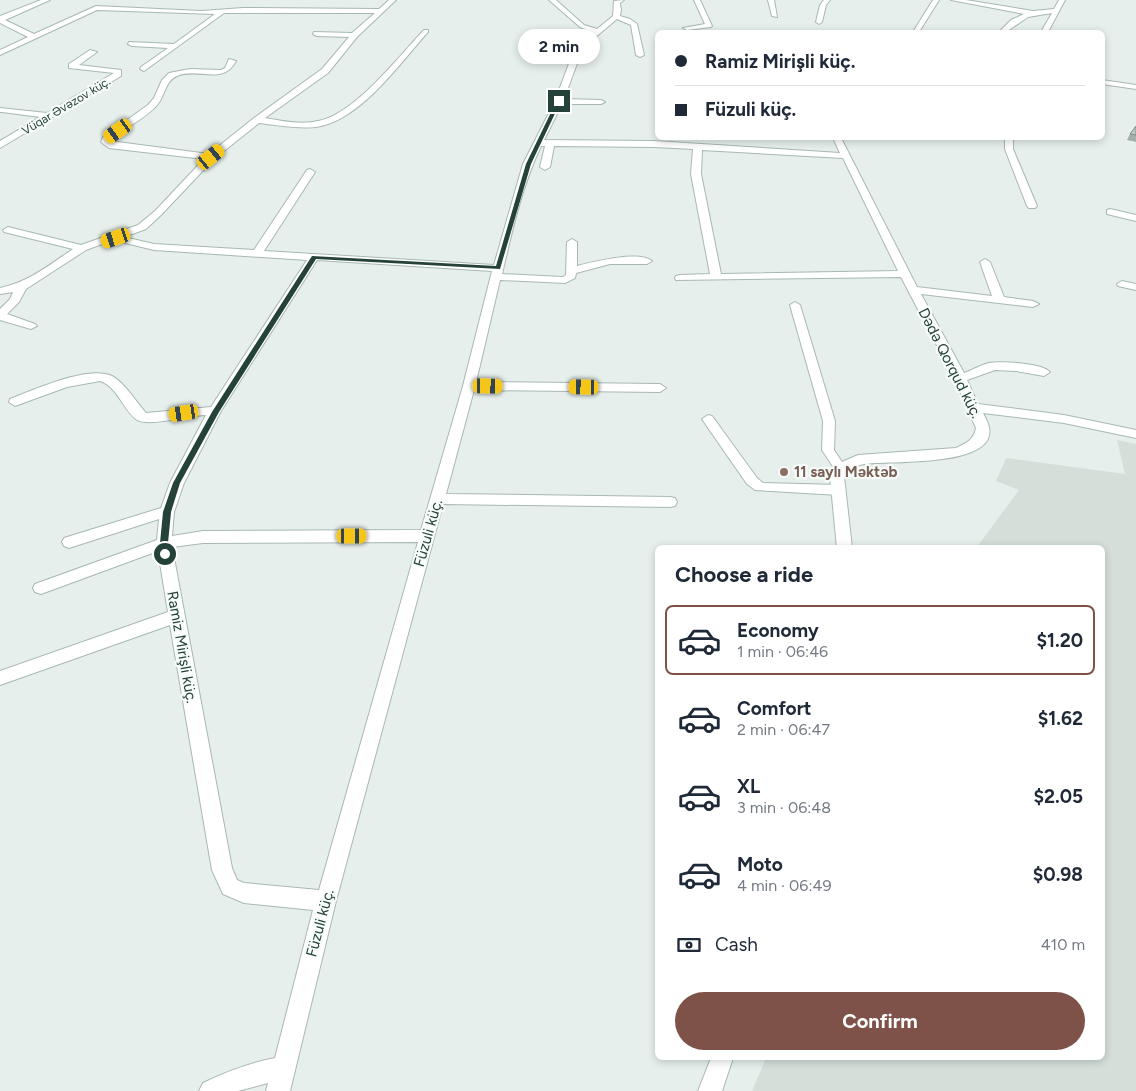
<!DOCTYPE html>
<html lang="en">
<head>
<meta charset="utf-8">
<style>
  :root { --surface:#fff; --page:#f6f6f7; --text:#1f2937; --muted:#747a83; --line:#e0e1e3; --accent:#7f5249 }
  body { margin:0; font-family:Figtree,sans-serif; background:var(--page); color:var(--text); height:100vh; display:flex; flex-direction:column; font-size:19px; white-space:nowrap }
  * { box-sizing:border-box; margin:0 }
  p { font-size:16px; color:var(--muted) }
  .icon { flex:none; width:28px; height:28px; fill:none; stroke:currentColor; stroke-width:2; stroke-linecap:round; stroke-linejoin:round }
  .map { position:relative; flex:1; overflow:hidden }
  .details { position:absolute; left:655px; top:545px; width:450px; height:515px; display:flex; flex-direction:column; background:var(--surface); border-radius:8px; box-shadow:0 2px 8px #0003 }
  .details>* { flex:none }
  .banner { position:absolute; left:655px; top:30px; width:450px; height:110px; border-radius:8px; box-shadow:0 2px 8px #0003; display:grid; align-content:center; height:110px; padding:0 20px; background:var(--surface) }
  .end { position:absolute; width:22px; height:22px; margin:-11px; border:6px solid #24423a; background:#fff; box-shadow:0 0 0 2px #fff }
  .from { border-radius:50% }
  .bubble { position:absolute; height:35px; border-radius:18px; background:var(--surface); box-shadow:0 2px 8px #0003; font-size:16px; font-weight:700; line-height:35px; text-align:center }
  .car { position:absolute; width:15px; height:30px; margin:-15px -8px; border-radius:6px; box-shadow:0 0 4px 1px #0007; background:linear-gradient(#f5c518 24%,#345 0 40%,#f5c518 0 76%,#345 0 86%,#f5c518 0) }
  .banner b { display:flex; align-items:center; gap:18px; height:48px; font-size:19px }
  .banner b+b { border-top:1px solid var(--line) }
  .banner i { width:12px; height:12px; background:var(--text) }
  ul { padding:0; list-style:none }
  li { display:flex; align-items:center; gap:15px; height:70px; margin:0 10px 8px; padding:0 10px; border:2px solid transparent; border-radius:8px }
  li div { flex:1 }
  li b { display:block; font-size:19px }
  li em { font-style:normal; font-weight:700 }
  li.on { border-color:var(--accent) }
  li>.icon { width:45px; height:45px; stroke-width:1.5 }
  h2 { padding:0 20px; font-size:22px; line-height:60px }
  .pay { display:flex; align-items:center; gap:12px; height:55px; padding:0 20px; font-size:19px }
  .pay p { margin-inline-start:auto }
  .button { display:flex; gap:10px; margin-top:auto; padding:10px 20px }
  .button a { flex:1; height:58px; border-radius:30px; background:var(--accent); color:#fff; font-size:20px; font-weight:700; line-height:58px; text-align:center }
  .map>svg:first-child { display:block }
</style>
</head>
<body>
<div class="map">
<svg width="1136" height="1091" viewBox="0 0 1136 1091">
  <rect width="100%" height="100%" fill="#e6efeb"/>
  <path fill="#d4dfda" d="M1117,440L1136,444V1091H752L766,1058H1102V548L977,547L1019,490L996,481L1006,458L1125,474Z"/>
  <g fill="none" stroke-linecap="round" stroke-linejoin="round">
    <defs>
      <path id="lane" d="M795,302L800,305L835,421L834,450L846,468L840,472L836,471L822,450L823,421L790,305Z
        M708,415L712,416L757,478L763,483L839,485L844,487L845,490L844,493L839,495L755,490L747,484L704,422L702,419Z"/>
      <path id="street" d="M41,0H50L5,20L34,34L96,6L201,11L243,8L379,9L389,0H396L357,37L328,73L265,118C282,121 301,125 318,121C354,115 399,56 424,30H428V32C400,63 360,121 316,127C297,129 278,125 259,123L214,159L161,215L146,229L124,237L154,244L254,250L307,170L310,169L315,172L264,251L494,265L523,164L555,101L571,58L586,36L592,32L580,27L549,0H556L584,25L597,29L613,16L614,1L624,0L620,3L621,10L620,16L630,19L637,24L644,55L640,57L636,55L631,25L617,19L592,40L579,58L564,99L601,100L605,102L601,104H562L544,140L654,141L840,153L833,138H841L917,287L992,296L980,262L985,259L990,262L1004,297L1033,301L1039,304L1033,307L921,294L964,373C973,370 980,365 989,363C1001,361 1043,363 1050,372L1044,376L1016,371L995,370L967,380L978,404L1064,415L1136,430V438L1064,423L983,413C985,417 988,422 989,427C998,470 882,459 860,465C855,466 850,469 846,471L844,476L852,548H837L830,476L835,465L858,455L956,448C966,443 974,440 976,428L954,378L901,277L676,280L675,278L676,276L680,275L710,274L691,174L693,149L654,147L554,146L550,167L545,170L540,167L545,146H541C522,186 512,231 502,274L563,277L566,275L567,242L572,239L577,242V266C592,262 640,250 652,261L647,264H610L576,273L575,278L565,283L500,280L476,382L660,384L666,388L660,392L474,390L446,494L670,497L675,498L677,502L675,506L670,507L443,504L336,901L290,1091H266L268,1083L238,1091H199L203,1083C226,1072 249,1063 275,1058L313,910L244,903L223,894L212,870L170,625L0,685V671L168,612L158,551L41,594L35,592L33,588L35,584L157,540L159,519L69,548L64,546L62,542L64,538L161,508L170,483L206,415C191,415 149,427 137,420C123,410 118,387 100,381L67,387L15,406L9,402L10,399C34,390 88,365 112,376C125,383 136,402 146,413L211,407L307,260L154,250L113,240L86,250L26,289L19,302L7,314L35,324L37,326L31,329L0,320V309L10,299L13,292L0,294V288C29,282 49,265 73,249L4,232L3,230L8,227L81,245L138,225L155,211L204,159L109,148L101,142L103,137L148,105L154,98L162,80L169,73L190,69L221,70L225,68L229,59L236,61C223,86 198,67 177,76C166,80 165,95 158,104C145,120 124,127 110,141L209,154L254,118L322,69L349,37L317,36L313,34L314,32L352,33L375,13H224L144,71L140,69L141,67L168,48L132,46L128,44L129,42L174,44L215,14L97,10L0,55V50L28,37L0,23V16ZM702,150L843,158L898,271L721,274L701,174ZM317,260L492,271L463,386L421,530L203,531L172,536L174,512L184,483L221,411ZM418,542L319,890L244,883L237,880L232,868L172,547L203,543Z
        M694,0H700L712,26L711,27L687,30L683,28L705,24Z
        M768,0H774L777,17L772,16Z
        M824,0H830L826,5L822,22L819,24L816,22L820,5Z
        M933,0H939L919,32H913Z
        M951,0H966L1033,11L1054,9L1059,0H1065L1048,32H1041L1052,13L1028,17L1006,32H999L1011,20L1024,14Z
        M90,50L97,52L79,65L121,70V76L0,148V141L40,117L2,112H0V108L47,113L114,73L69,68V64Z
        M1102,80L1136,85V89L1102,84Z
        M1005,138H1013V149L1037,206L1035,208H1029L1027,206L1005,149Z
        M1110,209L1136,215V221L1107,214V210Z
        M1122,281L1136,284V290L1118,286L1117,284Z
        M711,1058H733L722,1091H698Z"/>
    </defs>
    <use href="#lane" stroke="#a8b8b2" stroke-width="2"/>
    <use href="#street" stroke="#a8b8b2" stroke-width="2"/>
    <use href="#lane" fill="#fff" fill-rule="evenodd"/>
    <use href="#street" fill="#fff" fill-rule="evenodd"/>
  </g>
  <path fill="#a1aea9" d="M1136,126V142L1127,140L1130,134Z"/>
  <path fill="#bbcac4" stroke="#838d89" d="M1136,126V135L1130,134Z"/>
  <path fill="#24423a" d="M557,100L561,101L531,164L500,269L316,259L219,412L180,483L171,512L168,543L169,554L165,557L162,556L160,543L163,512L173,483L212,412L312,256L496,266L526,164Z"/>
  <circle fill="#8d6e63" stroke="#f7fbf9" stroke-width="2" cx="784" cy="472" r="5"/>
  <g text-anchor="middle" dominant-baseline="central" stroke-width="4.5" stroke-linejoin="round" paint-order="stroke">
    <g font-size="12" fill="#24423a" stroke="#f7fbf9">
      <text transform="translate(66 106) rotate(-31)">Vüqar Əvəzov küç.</text>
    </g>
    <g font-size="15" fill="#24423a" stroke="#f7fbf9">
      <text transform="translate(950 363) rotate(63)">Dədə Qorqud küç.</text>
      <text transform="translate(428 533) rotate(-74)">Füzuli küç.</text>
      <text transform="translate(182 647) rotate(80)">Ramiz Mirişli küç.</text>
      <text transform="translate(320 923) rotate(-75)">Füzuli küç.</text>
    </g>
    <g font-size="15" font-weight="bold" fill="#785e54" stroke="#f7fbf9" text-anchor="start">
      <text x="794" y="472">11 saylı Məktəb</text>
    </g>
  </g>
</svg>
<i class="end from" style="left:165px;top:554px"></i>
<i class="end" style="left:559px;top:101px"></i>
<div class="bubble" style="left:518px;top:29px;width:82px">2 min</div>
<i class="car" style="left:118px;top:131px;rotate:235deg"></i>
<i class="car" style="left:211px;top:157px;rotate:51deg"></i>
<i class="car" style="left:116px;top:238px;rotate:252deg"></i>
<i class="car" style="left:488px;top:386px;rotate:91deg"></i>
<i class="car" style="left:584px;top:387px;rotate:271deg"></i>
<i class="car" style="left:184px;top:413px;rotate:261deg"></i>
<i class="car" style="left:352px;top:536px;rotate:90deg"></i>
<div class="banner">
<b><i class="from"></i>Ramiz Mirişli küç.</b>
<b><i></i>Füzuli küç.</b>
</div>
<section class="details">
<h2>Choose a ride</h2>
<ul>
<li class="on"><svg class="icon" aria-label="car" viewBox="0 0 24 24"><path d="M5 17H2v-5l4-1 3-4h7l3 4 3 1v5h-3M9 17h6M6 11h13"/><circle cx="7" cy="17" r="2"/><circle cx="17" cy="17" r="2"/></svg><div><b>Economy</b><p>1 min · 06:46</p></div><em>$1.20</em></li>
<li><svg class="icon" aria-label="car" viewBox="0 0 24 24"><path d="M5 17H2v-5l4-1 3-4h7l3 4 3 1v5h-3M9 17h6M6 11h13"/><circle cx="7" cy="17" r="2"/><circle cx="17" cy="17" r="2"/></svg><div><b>Comfort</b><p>2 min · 06:47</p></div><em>$1.62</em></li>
<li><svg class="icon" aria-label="car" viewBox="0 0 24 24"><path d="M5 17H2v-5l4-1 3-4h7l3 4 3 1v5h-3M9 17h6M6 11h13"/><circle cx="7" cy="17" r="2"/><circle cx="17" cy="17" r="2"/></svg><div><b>XL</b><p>3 min · 06:48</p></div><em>$2.05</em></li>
<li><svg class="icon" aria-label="car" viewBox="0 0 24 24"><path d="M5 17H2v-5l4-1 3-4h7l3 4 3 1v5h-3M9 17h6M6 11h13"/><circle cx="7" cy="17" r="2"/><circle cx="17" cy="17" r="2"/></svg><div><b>Moto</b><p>4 min · 06:49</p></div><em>$0.98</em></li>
</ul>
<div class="pay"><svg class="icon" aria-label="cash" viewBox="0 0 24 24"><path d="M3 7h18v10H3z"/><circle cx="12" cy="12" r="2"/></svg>Cash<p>410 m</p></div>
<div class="button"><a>Confirm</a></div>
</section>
</div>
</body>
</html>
